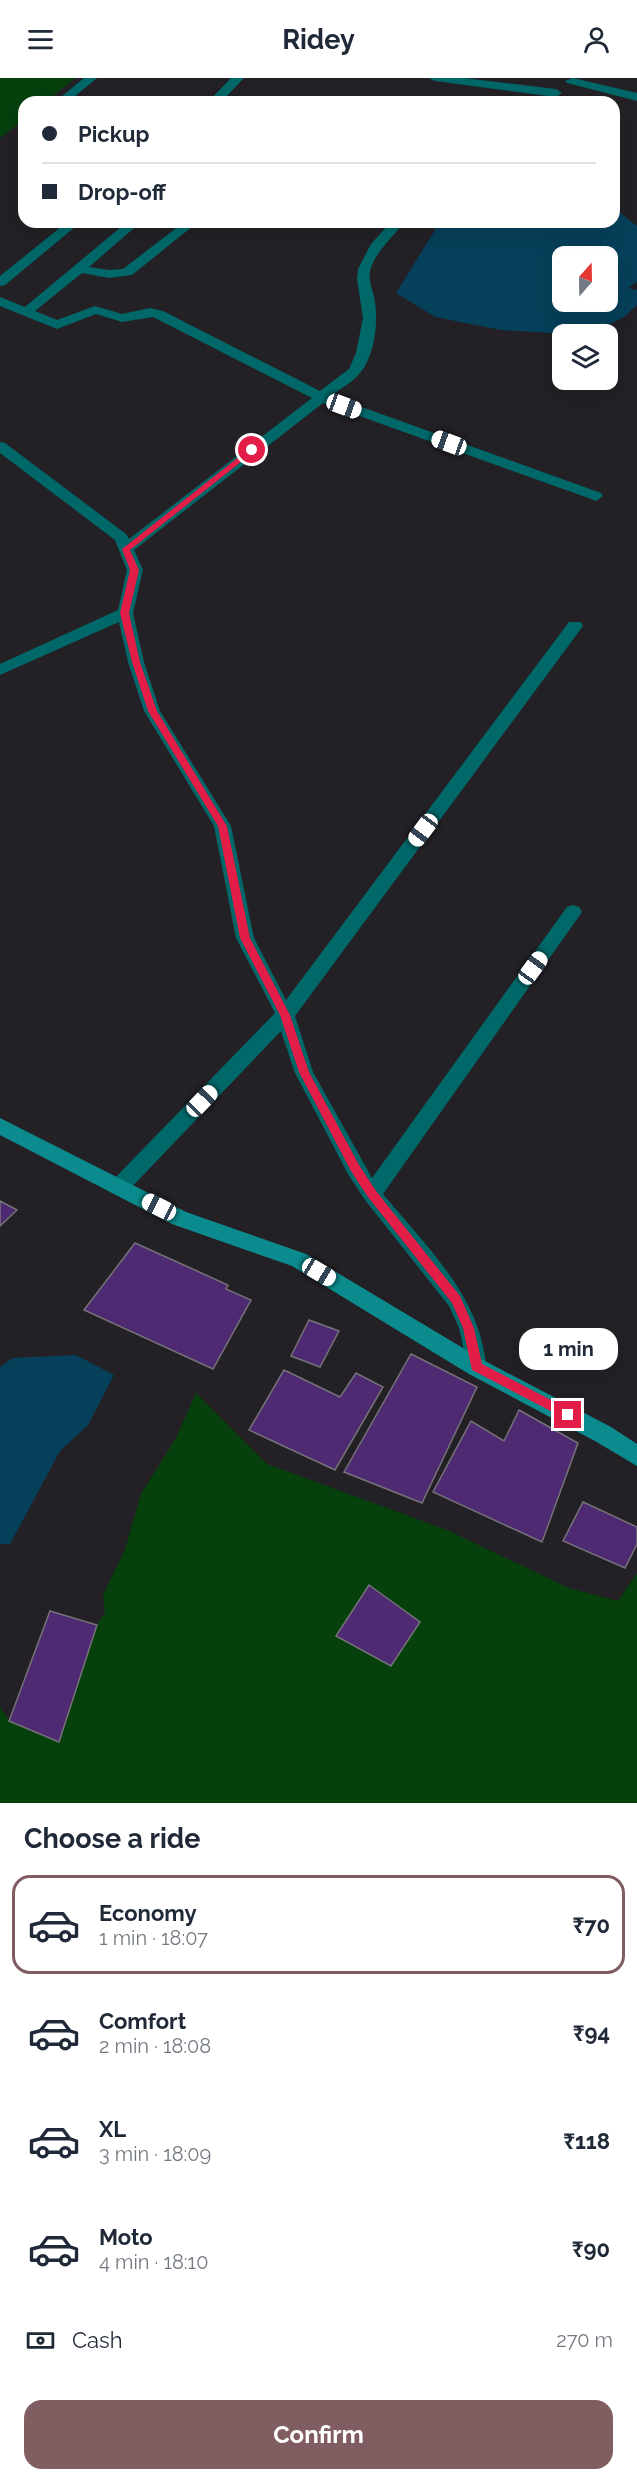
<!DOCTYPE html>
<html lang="en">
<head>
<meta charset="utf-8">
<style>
  :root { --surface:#fff; --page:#f6f6f7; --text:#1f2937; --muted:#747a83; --line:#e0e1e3; --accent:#7f5d60 }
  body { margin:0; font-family:Raleway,sans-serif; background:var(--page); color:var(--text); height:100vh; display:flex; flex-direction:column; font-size:22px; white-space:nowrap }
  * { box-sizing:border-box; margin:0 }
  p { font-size:20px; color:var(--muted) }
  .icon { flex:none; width:33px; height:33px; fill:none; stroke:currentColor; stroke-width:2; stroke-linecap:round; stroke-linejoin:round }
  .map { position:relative; height:1725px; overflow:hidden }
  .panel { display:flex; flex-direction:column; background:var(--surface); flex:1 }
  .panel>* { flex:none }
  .top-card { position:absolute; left:18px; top:18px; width:602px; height:132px; border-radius:18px; box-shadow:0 6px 24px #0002; display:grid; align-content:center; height:132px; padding:0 24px; background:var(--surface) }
  .needle { width:39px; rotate:20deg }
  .controls { position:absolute; left:552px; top:168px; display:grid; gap:12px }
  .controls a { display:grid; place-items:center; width:66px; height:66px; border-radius:12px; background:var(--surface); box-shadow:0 6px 24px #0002; font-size:30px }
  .end { position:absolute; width:27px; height:27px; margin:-14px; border:8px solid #e11d48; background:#fff; box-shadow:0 0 0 3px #fff }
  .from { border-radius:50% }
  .bubble { position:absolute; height:42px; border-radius:18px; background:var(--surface); box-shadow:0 6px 24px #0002; font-size:20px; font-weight:700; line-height:42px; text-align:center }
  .car { position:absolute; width:18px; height:36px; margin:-18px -9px; border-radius:8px; box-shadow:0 0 4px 2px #0007; background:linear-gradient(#fff 24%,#345 0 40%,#fff 0 76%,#345 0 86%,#fff 0) }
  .top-card b { display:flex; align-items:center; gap:21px; height:57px; font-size:22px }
  .top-card b+b { border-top:2px solid var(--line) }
  .top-card i { width:15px; height:15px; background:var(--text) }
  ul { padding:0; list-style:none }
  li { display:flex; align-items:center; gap:18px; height:99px; margin:0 12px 9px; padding:0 12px; border:3px solid transparent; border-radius:18px }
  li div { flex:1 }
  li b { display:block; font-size:22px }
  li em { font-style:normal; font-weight:700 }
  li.current { border-color:var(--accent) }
  li>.icon { width:54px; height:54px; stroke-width:1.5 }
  h2 { padding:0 24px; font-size:27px; line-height:72px }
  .pay { display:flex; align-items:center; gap:15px; height:66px; padding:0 24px; font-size:22px }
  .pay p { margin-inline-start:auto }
  .button { display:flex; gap:12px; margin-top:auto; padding:12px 24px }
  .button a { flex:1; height:69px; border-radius:18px; background:var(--accent); color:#fff; font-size:24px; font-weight:700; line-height:69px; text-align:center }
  header { display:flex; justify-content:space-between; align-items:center; height:78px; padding:0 24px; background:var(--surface); font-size:27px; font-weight:700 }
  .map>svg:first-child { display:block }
</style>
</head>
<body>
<header><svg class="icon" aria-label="menu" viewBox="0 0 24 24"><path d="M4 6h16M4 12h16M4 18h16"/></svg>Ridey<svg class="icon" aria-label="person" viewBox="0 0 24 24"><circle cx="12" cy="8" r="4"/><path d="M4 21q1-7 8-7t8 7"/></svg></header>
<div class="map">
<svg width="637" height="1725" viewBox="0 0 637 1725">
  <rect width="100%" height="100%" fill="#232125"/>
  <path fill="#05400d" d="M0,0H75L46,24H24V42L0,60Z
    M196,1315L267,1386L447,1452L569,1510L618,1523L637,1495V1725H0V1629L9,1643L59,1663L97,1547L105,1534L103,1517L125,1472L141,1416L176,1360Z"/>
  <path fill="#06405a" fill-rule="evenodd" d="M614,130L637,148V204L628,210L637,212V227L624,239L608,247L570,256L501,252L435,239L396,215L440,144H614ZM562,178H608V224H562Z
    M76,1277L114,1297L88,1347L60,1373L10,1466H0V1289L13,1280Z"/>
  <path fill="#4d2a71" stroke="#757378" stroke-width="1.5" d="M0,1123L17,1132L0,1148Z
    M135,1165L228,1207L226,1211L251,1222L213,1291L84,1232Z
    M309,1242L339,1253L320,1289L291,1278Z
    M411,1276L477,1309L422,1425L344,1394Z
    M284,1292L340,1319L356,1295L383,1309L335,1392L249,1352Z
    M519,1332L578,1365L542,1464L433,1414L471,1343L504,1363Z
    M583,1424L637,1449V1466L625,1490L563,1463Z
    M369,1507L420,1544L391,1588L336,1558Z
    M50,1533L97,1547L59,1664L9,1643Z"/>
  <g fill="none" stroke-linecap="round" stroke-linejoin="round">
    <path fill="#006869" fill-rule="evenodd" d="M84,0H97L68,24H55Z
      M231,0H244L221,24H208Z
      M429,0H463L556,11L562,15L556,19L435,3Z
      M573,0L637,15V23L567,5L565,3Z
      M67,144H81L5,207L0,208V198Z
      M127,144H141L89,189L109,192L123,191L184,144H198L132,197L109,200L82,195L35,233L57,242L95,228L122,236L150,230L163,233L320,313L349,291L356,275L363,240L357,201L358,191L371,166L391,144H404C393,160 375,173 370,193C368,204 374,214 375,224C378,246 375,277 360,295C353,304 340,311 331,318L601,415L603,418L596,423L591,421L323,325L134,472L143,492L133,535L144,584L160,633L231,748L254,860L286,922L569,544H581L583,548L295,938L313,994L372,1100L567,829L573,827L579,829L582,834L383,1116C420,1161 472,1211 483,1269C485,1279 488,1287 483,1296L476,1299L469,1296L459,1250L449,1228L365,1122L348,1096L295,995L281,953L126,1115L119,1117L112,1115L109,1109L112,1103L275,935L236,860L214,748L144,633L128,584L119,544L0,597V586L118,532L127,492L115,462L0,375V364L5,365L126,456L129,461L312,320L153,239L122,244L96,236L57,251L0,228V219L25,229Z"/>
    <path fill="#0b8b8d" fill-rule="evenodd" d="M0,1040L186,1134L306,1176L483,1282L611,1349L637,1366V1388L595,1363L469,1296L292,1188L172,1146L0,1057Z"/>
  </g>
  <path fill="#e11d48" d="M249,371L256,372L130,472L139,492L129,535L140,584L157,633L227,748L250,860L290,937L309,994L359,1087L376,1113L460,1218L474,1250L482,1286L572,1333V1341L568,1342L472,1292L463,1250L452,1225L368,1119L351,1093L299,994L280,937L240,860L218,748L148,633L132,584L120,535L130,492L122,471Z"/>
</svg>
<div class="controls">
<a><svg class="needle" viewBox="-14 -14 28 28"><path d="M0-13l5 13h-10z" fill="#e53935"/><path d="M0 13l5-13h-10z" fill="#747a83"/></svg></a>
<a><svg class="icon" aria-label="layers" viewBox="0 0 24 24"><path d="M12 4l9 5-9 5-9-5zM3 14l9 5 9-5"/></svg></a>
</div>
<i class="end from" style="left:252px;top:372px"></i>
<i class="end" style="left:568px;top:1337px"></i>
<div class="bubble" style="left:519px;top:1250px;width:99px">1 min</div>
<i class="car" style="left:344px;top:328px;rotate:110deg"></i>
<i class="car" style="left:449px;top:365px;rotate:290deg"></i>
<i class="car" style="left:423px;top:752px;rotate:217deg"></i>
<i class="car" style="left:533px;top:890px;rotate:36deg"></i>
<i class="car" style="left:202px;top:1023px;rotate:44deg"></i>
<i class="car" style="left:159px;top:1129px;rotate:297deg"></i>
<i class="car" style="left:319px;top:1194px;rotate:121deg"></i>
<div class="top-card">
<b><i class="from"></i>Pickup</b>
<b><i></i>Drop-off</b>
</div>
</div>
<section class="panel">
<h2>Choose a ride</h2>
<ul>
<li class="current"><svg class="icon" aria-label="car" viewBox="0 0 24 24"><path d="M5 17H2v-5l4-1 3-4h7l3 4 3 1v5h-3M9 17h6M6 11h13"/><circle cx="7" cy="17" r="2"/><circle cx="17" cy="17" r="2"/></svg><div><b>Economy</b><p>1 min · 18:07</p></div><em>₹70</em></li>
<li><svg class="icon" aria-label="car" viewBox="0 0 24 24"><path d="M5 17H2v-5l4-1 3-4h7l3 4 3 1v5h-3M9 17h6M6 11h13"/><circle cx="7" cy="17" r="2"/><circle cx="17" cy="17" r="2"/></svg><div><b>Comfort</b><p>2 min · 18:08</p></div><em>₹94</em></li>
<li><svg class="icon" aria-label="car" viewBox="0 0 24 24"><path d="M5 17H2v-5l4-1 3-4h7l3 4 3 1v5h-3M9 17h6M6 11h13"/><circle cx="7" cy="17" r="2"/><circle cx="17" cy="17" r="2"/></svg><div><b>XL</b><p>3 min · 18:09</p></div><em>₹118</em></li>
<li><svg class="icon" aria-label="car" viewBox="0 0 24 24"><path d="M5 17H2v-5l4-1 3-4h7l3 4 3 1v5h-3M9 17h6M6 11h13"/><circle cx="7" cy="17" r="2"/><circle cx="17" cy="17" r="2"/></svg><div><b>Moto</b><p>4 min · 18:10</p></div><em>₹90</em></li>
</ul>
<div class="pay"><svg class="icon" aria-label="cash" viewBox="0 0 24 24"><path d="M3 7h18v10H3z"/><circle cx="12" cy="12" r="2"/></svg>Cash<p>270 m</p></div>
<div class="button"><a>Confirm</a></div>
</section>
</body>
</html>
